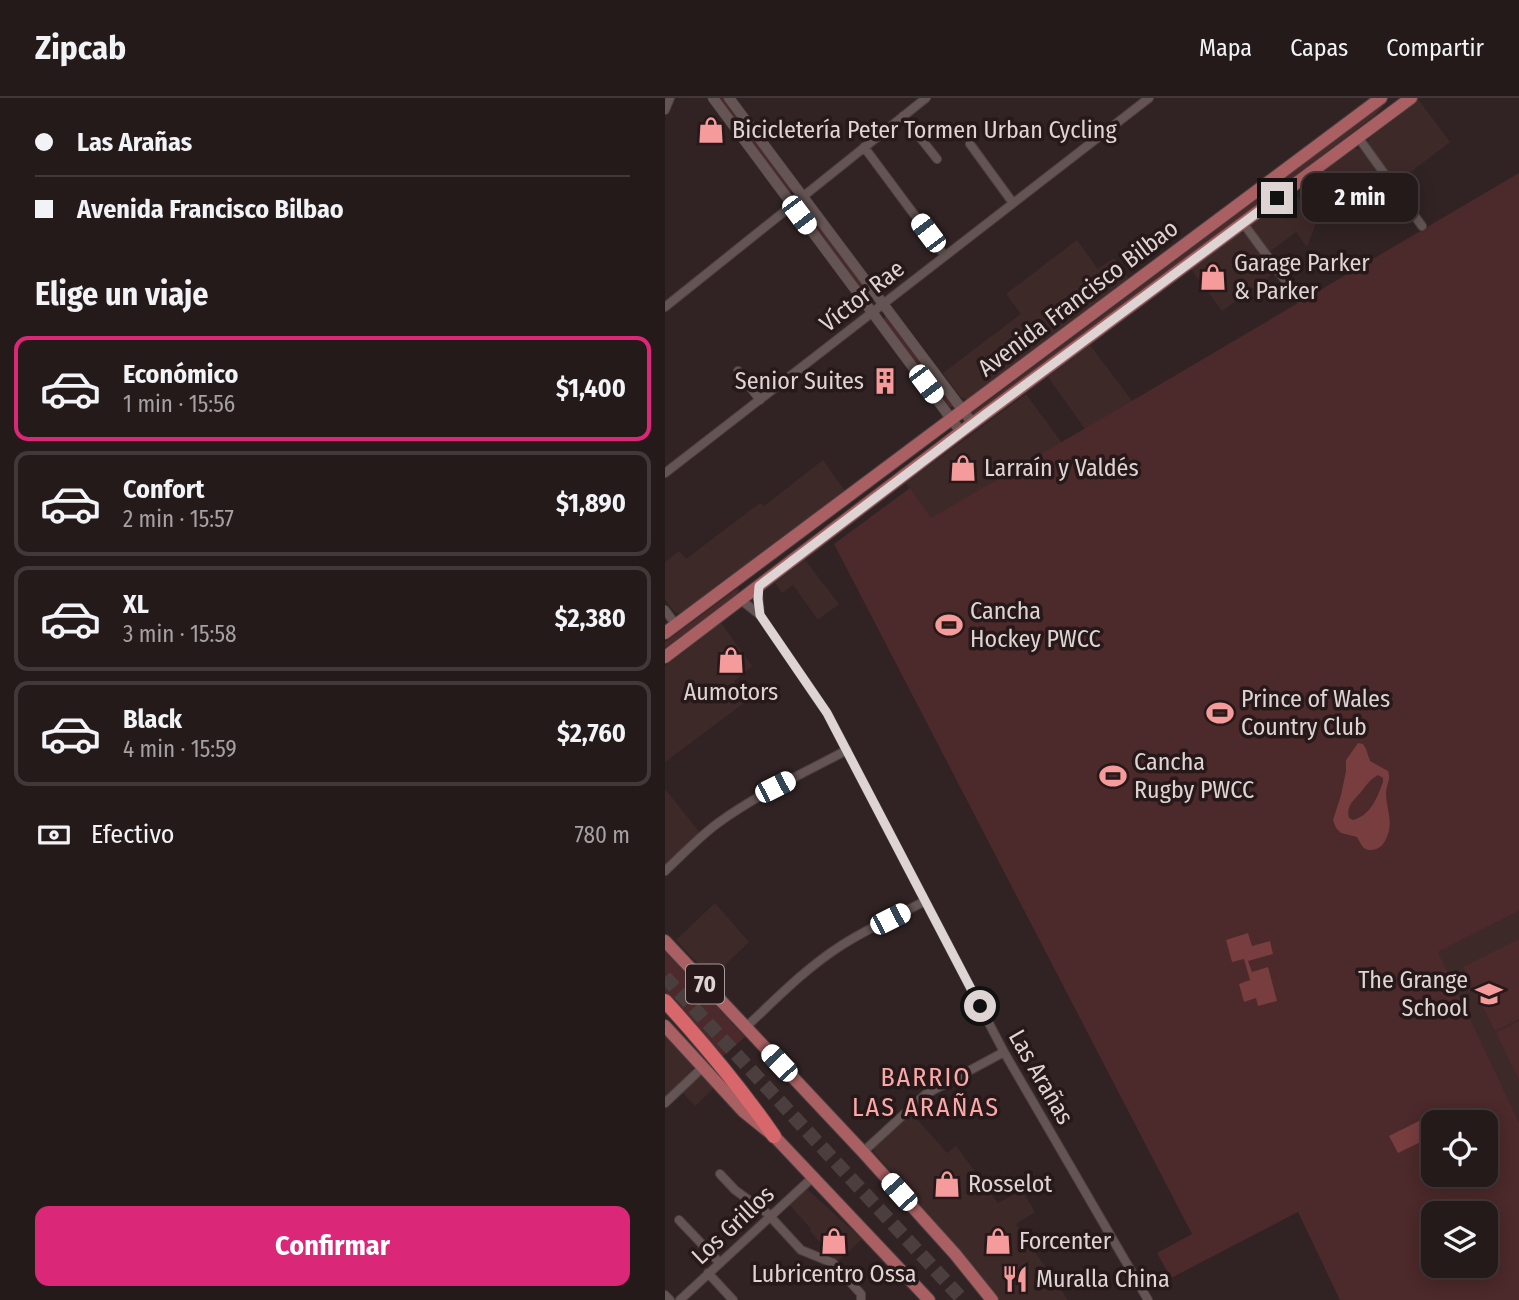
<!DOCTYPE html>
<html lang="es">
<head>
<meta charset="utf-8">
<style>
  :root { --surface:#251a1a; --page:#2d2323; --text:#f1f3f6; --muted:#a3a1a2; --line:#423839; --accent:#db2777 }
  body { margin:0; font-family:"Fira Sans Condensed",sans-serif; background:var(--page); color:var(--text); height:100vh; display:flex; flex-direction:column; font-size:26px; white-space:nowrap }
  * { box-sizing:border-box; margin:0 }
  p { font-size:23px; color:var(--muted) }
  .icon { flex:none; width:38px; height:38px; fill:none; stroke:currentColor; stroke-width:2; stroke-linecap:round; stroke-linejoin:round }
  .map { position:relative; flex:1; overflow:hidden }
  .sheet { display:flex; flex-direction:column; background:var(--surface); width:665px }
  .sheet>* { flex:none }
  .top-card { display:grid; align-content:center; height:154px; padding:0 35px; background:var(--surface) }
  .controls { position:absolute; left:756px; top:1012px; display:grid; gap:14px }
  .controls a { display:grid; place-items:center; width:77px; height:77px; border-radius:14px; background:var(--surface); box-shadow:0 4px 18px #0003,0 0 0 2px var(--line); font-size:35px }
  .end { position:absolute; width:32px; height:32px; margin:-16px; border:9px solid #ded4d4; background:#111; box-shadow:0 0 0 4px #111 }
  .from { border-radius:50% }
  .bubble { position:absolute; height:49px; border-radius:14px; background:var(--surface); box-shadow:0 4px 18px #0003,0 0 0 2px var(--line); font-size:23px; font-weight:700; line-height:49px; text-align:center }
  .car { position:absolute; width:21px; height:42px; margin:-21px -10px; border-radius:9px; box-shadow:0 0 5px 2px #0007; background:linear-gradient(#fff 24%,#345 0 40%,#fff 0 76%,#345 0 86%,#fff 0) }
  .top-card b { display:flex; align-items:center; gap:24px; height:66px; font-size:26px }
  .top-card b+b { border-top:2px solid var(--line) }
  .top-card i { width:18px; height:18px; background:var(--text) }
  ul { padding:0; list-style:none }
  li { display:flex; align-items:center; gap:21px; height:105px; margin:0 14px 10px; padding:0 21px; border:4px solid var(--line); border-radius:14px }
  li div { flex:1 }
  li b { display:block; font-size:26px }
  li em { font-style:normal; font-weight:700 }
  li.selected { border-color:var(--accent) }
  li>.icon { width:63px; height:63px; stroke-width:1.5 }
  h2 { padding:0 35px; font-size:32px; line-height:84px }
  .pay { display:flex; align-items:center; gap:18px; height:77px; padding:0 35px; font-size:26px }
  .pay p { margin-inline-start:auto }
  .primary-button { display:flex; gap:14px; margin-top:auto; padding:14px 35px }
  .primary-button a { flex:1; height:80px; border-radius:14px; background:var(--accent); color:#fff; font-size:28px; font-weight:700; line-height:80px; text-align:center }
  header { display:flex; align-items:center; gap:42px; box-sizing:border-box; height:98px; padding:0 35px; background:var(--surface); border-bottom:2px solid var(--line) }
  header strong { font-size:33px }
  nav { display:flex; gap:38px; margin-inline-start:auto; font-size:24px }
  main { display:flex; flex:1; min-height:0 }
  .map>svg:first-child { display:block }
</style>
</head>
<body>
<header>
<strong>Zipcab</strong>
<nav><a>Mapa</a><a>Capas</a><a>Compartir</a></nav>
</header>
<main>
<section class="sheet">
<div class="top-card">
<b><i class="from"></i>Las Arañas</b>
<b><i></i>Avenida Francisco Bilbao</b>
</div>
<h2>Elige un viaje</h2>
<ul>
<li class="selected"><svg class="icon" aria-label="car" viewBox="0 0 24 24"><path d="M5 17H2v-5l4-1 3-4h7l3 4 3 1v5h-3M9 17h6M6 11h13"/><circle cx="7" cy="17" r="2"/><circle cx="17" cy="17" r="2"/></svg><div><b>Económico</b><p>1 min · 15:56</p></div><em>$1,400</em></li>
<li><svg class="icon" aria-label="car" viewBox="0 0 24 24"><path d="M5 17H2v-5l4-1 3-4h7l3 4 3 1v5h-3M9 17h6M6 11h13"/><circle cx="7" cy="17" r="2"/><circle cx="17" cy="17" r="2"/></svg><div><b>Confort</b><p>2 min · 15:57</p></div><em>$1,890</em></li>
<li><svg class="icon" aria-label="car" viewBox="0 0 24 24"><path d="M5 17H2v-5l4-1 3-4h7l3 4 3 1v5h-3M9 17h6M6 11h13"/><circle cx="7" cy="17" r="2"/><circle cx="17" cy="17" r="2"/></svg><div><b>XL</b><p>3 min · 15:58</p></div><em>$2,380</em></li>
<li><svg class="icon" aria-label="car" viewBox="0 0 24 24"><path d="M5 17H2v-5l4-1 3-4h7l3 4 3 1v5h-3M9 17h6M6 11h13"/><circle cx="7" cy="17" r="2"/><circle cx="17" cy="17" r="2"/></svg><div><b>Black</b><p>4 min · 15:59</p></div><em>$2,760</em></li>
</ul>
<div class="pay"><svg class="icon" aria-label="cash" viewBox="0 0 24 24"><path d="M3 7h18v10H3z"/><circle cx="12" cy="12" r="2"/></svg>Efectivo<p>780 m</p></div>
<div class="primary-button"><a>Confirmar</a></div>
</section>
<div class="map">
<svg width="854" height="1202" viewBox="0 0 854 1202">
  <rect width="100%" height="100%" fill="#312323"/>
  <path fill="#3e2929" d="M753,1L785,44L731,85L704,48L703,45L704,40Z
    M689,50L696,52L715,78L673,109L680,119L656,121L634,90Z
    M629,94L652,123L642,149L631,134L604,154L587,130V126Z
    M577,135L580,136L609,175L557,213L526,171L572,136Z
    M412,142L433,171L449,160L465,182L303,302L295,298L278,275L356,216L341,196Z
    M425,247L468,304L420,331L383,279Z
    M361,296L397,345L266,421L241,385Z
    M158,362L180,393L17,515H11L8,512L0,502V464L14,453L21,461L95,405L99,408Z
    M140,462L174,506L153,522L128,487L117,495L110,485Z
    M56,525L87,568L69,583L83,602L0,664V568Z
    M0,691L35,735L0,767Z
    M50,805L84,844L46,880L11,842Z
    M854,813V1024L772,854Z
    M0,934L28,966V970L26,973L0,999Z
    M35,978H39L50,989L30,1008L17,994Z
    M246,1014L282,1055L291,1048L333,1105L357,1092L370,1114L351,1126L403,1202H335L295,1152L209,1054V1048Z
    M142,1091L197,1141L172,1164L145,1133L146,1131L123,1105L139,1092Z"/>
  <path fill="#4c292a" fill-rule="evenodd" d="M56,0H59L126,89V94L123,95L53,2Z
    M722,4L709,18L315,314L307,316V315Z
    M854,75V813L773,854L854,1024V1202H675L633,1114L506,1180L492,1155L527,1136L169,446L245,390L266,420C463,306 658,190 854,75ZM768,1024H821V1076H768ZM768,1115H821V1167H768Z
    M144,112L208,200L206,202H204L139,116Z
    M220,218L222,219L288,308V309H285L221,226L219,221Z
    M72,491L74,492L71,497L0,550V544Z
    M854,841V921L830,933L798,869Z
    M0,853L80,939L57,959L0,894Z
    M854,923V982L831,935Z"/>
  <path fill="#773d3f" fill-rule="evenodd" d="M693,645L698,646L701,651L705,663L723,673C726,681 722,686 721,694C721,711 730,726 720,743C717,748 714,751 707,752C698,753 696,746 692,739L676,735L671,730L668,722L676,697L681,673V662ZM713,677L718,680V684C712,700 706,717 688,722L684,720C681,708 688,703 696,694C702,687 704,682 713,677Z
    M583,835L587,848L605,843L608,856L583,863L587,874L603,869L612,903L593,908L591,900L579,904L574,886L585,882L579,861L567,864L561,842Z
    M766,1017L769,1024L768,1038L733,1055L724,1038Z"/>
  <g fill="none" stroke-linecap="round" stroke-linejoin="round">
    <path stroke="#4b3e3e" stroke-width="14" stroke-dasharray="14 7" stroke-linecap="butt" d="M0,879L298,1202"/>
    <defs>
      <path id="minor" d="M0,12L5,0
        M238,18L272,61
        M693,39L757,128
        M305,46L348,105
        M199,49L280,158
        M578,125L633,200
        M0,209L261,0
        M73,273L95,302
        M0,375L484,0
        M94,488L93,495L95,517
        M76,502L95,517L162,615L339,954L483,1202
        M0,512L11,527
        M0,773C17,757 34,739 53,725C93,696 139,675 182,652
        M81,929C111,901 140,871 174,849C201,831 232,818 260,803
        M0,1005L38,969
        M198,1054L261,996L339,954
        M55,1076L70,1092L102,1115L136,1152L168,1165L196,1196V1202
        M14,1122L54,1164
        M43,1175L68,1202
        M0,1197L5,1202
        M15,1202L147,1080"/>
      <path id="tertiary" d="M48,0L296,334
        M64,0L308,326"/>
      <path id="primary" d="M0,535L716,0
        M0,559L296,334L746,0
        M0,843L198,1054L290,1156L327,1202
        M0,928L78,1013L109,1038L264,1202"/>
      <path id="motorway" d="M0,903C39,946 76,990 109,1038"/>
    </defs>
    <use href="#minor" stroke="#4b4040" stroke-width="10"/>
    <use href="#tertiary" stroke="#4b4040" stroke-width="11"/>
    <use href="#primary" stroke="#4b4040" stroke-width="14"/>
    <use href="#motorway" stroke="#4b4040" stroke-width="16"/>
    <use href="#minor" stroke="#645454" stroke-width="8"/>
    <use href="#tertiary" stroke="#645454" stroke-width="10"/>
    <use href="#primary" stroke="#aa5f62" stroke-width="12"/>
    <use href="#motorway" stroke="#d8676c" stroke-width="14"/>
  </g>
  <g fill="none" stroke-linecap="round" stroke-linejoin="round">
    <path stroke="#ded4d4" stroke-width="9" d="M315,908L162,615L95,517L93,501L94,488L322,315L612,100"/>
  </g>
  <defs>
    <symbol id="shop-bare" viewBox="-9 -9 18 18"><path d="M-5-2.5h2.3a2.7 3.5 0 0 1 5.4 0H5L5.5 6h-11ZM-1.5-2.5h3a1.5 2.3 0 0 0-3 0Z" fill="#f59b9c" stroke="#271919" stroke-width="2.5" paint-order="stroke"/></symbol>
    <symbol id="building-bare" viewBox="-9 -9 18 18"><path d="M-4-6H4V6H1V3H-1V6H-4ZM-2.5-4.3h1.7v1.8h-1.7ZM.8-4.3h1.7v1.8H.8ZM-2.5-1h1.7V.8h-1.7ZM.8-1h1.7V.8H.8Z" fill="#f59b9c" stroke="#271919" stroke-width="2.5" paint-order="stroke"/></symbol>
    <symbol id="stadium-bare" viewBox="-9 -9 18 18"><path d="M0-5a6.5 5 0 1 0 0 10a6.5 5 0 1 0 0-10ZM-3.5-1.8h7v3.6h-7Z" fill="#f59b9c" stroke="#271919" stroke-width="2.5" paint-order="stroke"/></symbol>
    <symbol id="school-bare" viewBox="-9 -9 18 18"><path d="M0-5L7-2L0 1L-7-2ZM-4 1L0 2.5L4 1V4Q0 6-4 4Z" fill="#f59b9c" stroke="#271919" stroke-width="2.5" paint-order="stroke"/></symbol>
    <symbol id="restaurant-bare" viewBox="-9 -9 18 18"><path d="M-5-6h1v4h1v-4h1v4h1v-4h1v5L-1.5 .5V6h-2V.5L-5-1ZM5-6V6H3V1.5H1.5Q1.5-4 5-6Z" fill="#f59b9c" stroke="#271919" stroke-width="2.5" paint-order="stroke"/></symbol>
  </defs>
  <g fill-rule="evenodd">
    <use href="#shop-bare" x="27" y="13" width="38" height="38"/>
    <use href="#shop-bare" x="529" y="160" width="38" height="38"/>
    <use href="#building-bare" x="201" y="264" width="38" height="38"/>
    <use href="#shop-bare" x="279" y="351" width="38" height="38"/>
    <use href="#stadium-bare" x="265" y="508" width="38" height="38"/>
    <use href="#shop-bare" x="47" y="543" width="38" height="38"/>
    <use href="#stadium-bare" x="536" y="596" width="38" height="38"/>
    <use href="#stadium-bare" x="429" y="659" width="38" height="38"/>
    <use href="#school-bare" x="805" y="877" width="38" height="38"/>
    <use href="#shop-bare" x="263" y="1067" width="38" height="38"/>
    <use href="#shop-bare" x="150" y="1124" width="38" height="38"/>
    <use href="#shop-bare" x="314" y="1124" width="38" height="38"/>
    <use href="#restaurant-bare" x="331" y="1162" width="38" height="38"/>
  </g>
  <g text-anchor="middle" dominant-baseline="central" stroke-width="7" stroke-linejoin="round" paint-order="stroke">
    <rect fill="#271919" stroke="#a79c9c" stroke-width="2" x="21" y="866.5" width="38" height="39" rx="5"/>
    <g font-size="23" font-weight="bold" fill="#ded4d4">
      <text x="40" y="886">70</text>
    </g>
    <g font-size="24" fill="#ded4d4" stroke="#271919" text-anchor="start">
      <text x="67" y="32">Bicicletería Peter Tormen Urban Cycling</text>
      <text x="569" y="165">Garage Parker<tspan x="569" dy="28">&amp; Parker</tspan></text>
      <text x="199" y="283" text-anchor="end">Senior Suites</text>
      <text x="319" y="370">Larraín y Valdés</text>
      <text x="305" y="513">Cancha<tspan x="305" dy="28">Hockey PWCC</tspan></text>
      <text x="66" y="594" text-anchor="middle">Aumotors</text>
      <text x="576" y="601">Prince of Wales<tspan x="576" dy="28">Country Club</tspan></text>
      <text x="469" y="664">Cancha<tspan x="469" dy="28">Rugby PWCC</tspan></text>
      <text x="803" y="882" text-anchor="end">The Grange<tspan x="803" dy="28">School</tspan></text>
      <text x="303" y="1086">Rosselot</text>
      <text x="354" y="1143">Forcenter</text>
      <text x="169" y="1176" text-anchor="middle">Lubricentro Ossa</text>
      <text x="371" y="1181">Muralla China</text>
    </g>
    <g font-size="24" fill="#ded4d4" stroke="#271919">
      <text transform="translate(197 198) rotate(-38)">Víctor Rae</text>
      <text transform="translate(413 200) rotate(-37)">Avenida Francisco Bilbao</text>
      <text transform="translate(376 979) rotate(60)">Las Arañas</text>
      <text transform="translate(68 1127) rotate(-43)">Los Grillos</text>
    </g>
    <g font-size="26" letter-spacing="2" fill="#fca8a8" stroke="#271919">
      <text x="261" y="979">BARRIO<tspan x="261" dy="30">LAS ARAÑAS</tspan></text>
    </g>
  </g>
</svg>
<div class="controls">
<a><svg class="icon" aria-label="locate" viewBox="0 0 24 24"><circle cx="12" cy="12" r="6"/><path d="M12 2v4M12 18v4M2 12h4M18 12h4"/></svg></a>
<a><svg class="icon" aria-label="layers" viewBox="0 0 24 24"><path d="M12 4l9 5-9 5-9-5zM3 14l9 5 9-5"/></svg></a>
</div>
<i class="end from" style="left:315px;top:908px"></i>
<i class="end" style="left:612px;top:100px"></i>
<div class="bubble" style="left:637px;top:75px;width:116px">2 min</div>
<i class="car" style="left:134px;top:117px;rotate:143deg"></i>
<i class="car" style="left:263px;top:135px;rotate:323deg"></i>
<i class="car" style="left:261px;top:286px;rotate:143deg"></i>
<i class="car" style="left:110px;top:689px;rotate:63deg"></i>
<i class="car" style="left:225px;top:821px;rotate:63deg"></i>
<i class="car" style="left:114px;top:965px;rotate:317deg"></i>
<i class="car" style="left:234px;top:1094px;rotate:318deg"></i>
</div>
</main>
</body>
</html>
